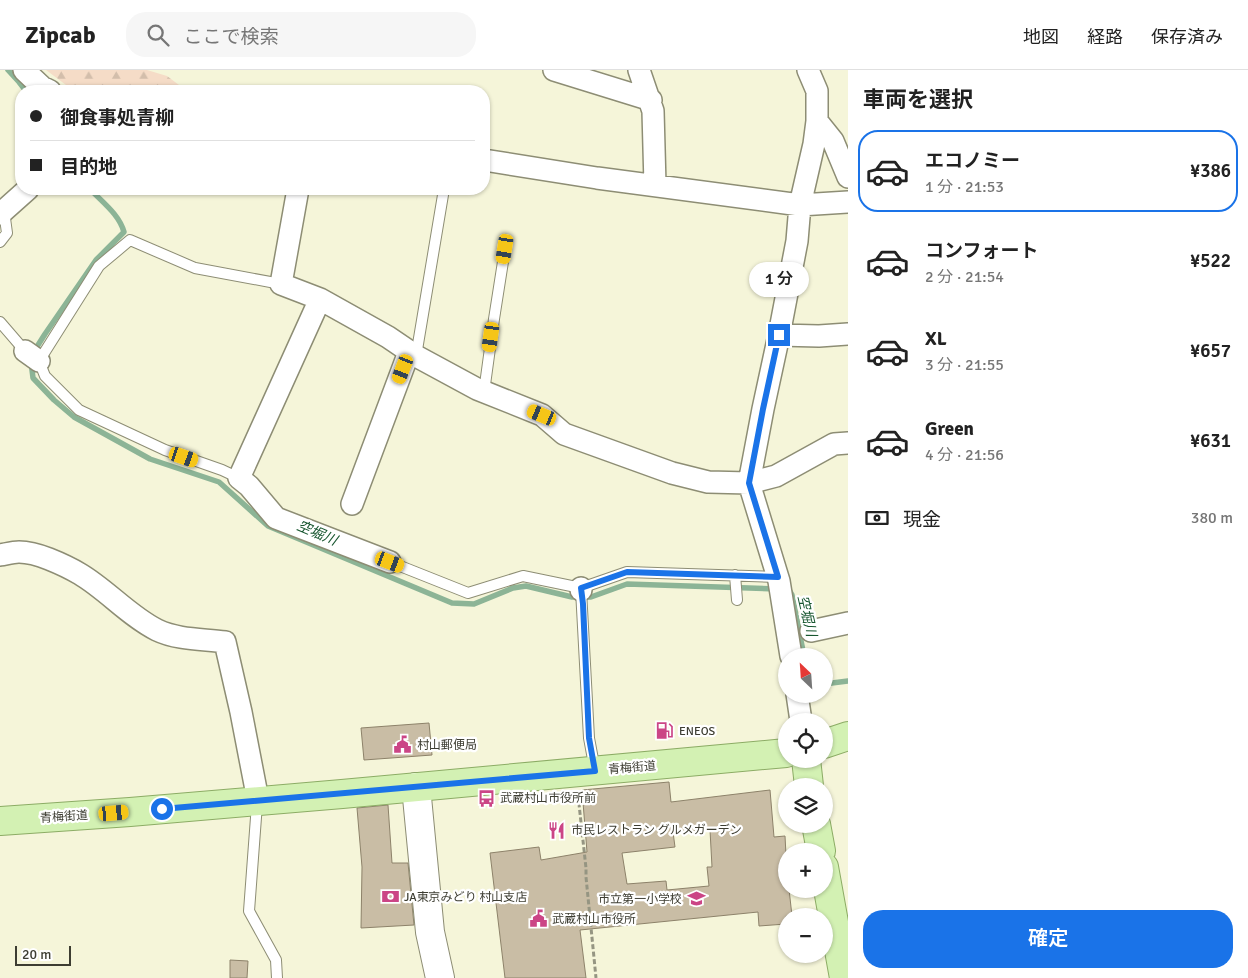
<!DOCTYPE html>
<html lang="ja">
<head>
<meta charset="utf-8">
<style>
  :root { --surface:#fff; --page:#f6f6f6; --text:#222; --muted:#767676; --line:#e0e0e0; --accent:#1a73e8 }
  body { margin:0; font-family:Signika,"Noto Sans JP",sans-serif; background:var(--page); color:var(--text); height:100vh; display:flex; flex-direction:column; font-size:19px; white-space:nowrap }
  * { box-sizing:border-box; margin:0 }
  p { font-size:16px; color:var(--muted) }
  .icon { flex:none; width:28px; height:28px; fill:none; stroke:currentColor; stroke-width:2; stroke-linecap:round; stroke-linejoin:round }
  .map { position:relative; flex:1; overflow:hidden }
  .drawer { display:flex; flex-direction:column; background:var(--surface); width:400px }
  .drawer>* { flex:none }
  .banner { position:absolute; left:15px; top:15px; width:475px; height:110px; border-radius:20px; box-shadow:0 1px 4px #0004; display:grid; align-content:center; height:110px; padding:0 15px; background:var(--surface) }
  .needle { width:32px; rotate:335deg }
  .buttons { position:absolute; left:778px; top:578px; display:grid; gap:10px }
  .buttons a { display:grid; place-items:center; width:55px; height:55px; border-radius:50%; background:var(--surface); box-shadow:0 1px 4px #0004; font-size:25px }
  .scale { position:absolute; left:15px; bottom:12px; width:56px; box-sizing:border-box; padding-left:5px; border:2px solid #3d3d32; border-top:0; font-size:14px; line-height:18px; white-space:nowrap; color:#3d3d32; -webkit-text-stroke:4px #fff; paint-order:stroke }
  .end { position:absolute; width:22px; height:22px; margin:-11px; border:6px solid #1a73e8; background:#fff; box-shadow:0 0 0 2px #fff }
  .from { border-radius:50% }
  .bubble { position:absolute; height:35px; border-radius:18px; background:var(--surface); box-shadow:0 1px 4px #0004; font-size:16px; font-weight:600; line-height:35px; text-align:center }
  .car { position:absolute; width:15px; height:30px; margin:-15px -8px; border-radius:6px; box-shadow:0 0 4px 1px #0007; background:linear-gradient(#f5c518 24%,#345 0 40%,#f5c518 0 76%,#345 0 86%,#f5c518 0) }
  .banner b { display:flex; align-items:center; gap:18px; height:48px; font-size:19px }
  .banner b+b { border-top:1px solid var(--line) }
  .banner i { width:12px; height:12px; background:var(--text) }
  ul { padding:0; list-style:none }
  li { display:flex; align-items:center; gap:15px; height:82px; margin:0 10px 8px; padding:0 5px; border:2px solid transparent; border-radius:20px }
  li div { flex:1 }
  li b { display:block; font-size:19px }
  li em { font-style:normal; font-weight:600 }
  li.active { border-color:var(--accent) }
  li>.icon { width:45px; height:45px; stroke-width:1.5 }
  h2 { padding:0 15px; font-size:22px; line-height:60px }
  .pay { display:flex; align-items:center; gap:12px; height:55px; padding:0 15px; font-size:19px }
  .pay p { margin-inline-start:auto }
  .button { display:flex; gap:10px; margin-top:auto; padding:10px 15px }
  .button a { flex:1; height:58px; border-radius:20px; background:var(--accent); color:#fff; font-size:20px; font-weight:600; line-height:58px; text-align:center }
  header { display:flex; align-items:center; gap:30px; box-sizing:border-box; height:70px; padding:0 25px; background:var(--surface); border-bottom:1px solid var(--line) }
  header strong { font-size:24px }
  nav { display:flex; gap:28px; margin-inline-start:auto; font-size:18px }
  .search { width:350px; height:45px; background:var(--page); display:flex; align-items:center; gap:12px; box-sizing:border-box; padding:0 18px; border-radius:20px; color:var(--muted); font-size:19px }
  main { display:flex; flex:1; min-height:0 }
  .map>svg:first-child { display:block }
</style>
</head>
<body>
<header>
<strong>Zipcab</strong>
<div class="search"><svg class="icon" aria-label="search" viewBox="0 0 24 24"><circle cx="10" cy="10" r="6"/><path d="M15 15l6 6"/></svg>ここで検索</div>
<nav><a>地図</a><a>経路</a><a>保存済み</a></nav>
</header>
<main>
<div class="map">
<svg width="848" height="908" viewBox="0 0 848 908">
  <defs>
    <pattern id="forest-firs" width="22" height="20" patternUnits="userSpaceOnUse" patternTransform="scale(1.25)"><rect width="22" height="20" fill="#f5dcc7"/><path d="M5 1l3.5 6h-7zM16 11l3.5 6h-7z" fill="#d3beab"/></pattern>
  </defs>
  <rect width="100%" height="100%" fill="#f5f5d9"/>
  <path fill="url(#forest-firs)" d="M46,0H147L167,6L187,21H74Z"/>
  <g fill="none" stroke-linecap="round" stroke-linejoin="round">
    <path stroke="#8cb496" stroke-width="5.5" d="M8,0L19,12L26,21
      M33,283L45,264L96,190L124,162C119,144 102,132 90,119
      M31,292L33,308L54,330L74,347L150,389L219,412L268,456L452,533L474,534L513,518L526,516L572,527H591L627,514L777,519
      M789,520L792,525L804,586
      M824,614L848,611"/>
  </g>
  <path fill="#c9bda5" stroke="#8d826a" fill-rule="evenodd" d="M429,653L432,685L364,690L361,658Z
    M669,712L671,732L770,720L774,767L785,766L786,785V819H789L792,846H786V854L759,856L758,842L580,860L586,908H505L490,783L539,777L541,790L587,782L582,720ZM710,760L712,797H707L709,816L667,820L666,811L627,814L622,783L675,777L673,762Z
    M388,735L392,793H408L414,855L361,858L362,797L357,738Z
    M230,890L248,891L247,908H230Z"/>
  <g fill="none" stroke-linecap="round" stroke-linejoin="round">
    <defs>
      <path id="lane" d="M0,172L7,163L4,141
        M0,252L25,281
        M416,286L444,119
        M484,322L494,249L505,179
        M239,408L222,400L165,380L79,340L45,306L39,291L99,196L130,170L195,198L281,214
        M390,492L468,523L523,506L581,518L627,502L778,507
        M735,505L737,530
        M581,520L589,668L595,700
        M257,734L249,841L276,890L277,908"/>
      <path id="street" d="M24,0L42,17L50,21
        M554,0L651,30
        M639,0L653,41L655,115
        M817,51L833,71L848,107
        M484,90L597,108L800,135L848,132
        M298,119L281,214L320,229L388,267L416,286L477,319L542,345L564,364L672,403L708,412L749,413L776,406L834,374L848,373
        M0,144L28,119
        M320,229L239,408L249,416L276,448L390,492
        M779,265L819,266L848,264
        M25,281L39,291
        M352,434L409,282
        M0,485C6,484 13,482 19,482C29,482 39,485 49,489C59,493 70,498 80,504C107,520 129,546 157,560C178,570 203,569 225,572L241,642L258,730
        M581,518V520
        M811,561L848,553
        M791,586L779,511L749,413L763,339L779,265L797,171L800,135L814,74L817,51V21L808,0
        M797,624L801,651"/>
      <path id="secondary" d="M416,717L430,862L440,908"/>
      <path id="primary" d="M824,674L848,666
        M806,689L809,716
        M0,751L130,742L342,724L786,683
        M816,754L821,781
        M824,797L844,908"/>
    </defs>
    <use href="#lane" stroke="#8d8d74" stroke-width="12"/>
    <use href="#street" stroke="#8d8d74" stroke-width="24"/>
    <use href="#secondary" stroke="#8d8d74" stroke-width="30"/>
    <use href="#primary" stroke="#8cac65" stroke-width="30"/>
    <path stroke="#959582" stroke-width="3" stroke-dasharray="5 2.5" stroke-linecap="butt" d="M578,725L586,798V807L596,908"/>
    <use href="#lane" stroke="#fff" stroke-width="10"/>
    <use href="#street" stroke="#fff" stroke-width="21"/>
    <use href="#secondary" stroke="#fff" stroke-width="28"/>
    <use href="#primary" stroke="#d3f1b3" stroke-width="28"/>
  </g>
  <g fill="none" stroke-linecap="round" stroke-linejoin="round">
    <path stroke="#1a73e8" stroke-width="6" d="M162,739L595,701L589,668L583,534L581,518L627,502L778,507L749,413L763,339L779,265"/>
  </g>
  <defs>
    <symbol id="fuel-bare" viewBox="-9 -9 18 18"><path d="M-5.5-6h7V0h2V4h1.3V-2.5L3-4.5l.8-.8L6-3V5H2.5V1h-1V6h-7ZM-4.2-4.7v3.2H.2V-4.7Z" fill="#cb4586" stroke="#fff" stroke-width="2.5" paint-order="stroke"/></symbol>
    <symbol id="civic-bare" viewBox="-9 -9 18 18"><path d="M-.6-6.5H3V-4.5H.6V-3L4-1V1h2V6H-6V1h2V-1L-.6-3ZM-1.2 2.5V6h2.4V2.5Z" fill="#cb4586" stroke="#fff" stroke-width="2.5" paint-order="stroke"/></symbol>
    <symbol id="bus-bare" viewBox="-9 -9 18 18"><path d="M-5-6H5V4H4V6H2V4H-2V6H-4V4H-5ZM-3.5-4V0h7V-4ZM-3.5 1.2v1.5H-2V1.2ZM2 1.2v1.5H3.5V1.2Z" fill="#cb4586" stroke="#fff" stroke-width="2.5" paint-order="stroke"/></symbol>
    <symbol id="restaurant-bare" viewBox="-9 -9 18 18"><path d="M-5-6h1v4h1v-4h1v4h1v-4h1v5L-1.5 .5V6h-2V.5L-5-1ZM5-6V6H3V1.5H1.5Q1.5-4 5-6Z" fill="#cb4586" stroke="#fff" stroke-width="2.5" paint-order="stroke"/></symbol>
    <symbol id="bank-bare" viewBox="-9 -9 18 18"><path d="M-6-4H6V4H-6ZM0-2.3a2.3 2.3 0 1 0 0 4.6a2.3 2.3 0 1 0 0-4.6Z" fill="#cb4586" stroke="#fff" stroke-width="2.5" paint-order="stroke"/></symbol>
    <symbol id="school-bare" viewBox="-9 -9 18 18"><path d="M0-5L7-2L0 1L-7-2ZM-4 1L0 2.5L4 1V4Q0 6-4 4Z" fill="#cb4586" stroke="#fff" stroke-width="2.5" paint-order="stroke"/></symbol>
  </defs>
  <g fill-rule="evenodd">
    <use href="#fuel-bare" x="652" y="648" width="25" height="25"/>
    <use href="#civic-bare" x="390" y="662" width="25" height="25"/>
    <use href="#bus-bare" x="474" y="716" width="25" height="25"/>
    <use href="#restaurant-bare" x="544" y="748" width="25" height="25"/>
    <use href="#bank-bare" x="378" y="814" width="25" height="25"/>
    <use href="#school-bare" x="684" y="816" width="25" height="25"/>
    <use href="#civic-bare" x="526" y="836" width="25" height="25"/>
  </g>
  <g text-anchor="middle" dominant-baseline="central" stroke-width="4.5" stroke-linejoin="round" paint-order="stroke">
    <g font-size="12" fill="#3d3d32" stroke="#fff" text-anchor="start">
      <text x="679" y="661">ENEOS</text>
      <text x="417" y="675">村山郵便局</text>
      <text x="500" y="728">武蔵村山市役所前</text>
      <text x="571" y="760">市民レストラン グルメガーデン</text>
      <text x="404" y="827">JA東京みどり 村山支店</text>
      <text x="682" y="829" text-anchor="end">市立第一小学校</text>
      <text x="552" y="849">武蔵村山市役所</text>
    </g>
    <g font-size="12" fill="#3d3d32" stroke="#fff">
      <text transform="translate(632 698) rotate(-5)">青梅街道</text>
      <text transform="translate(64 747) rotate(-4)">青梅街道</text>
    </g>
    <g font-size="14" font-style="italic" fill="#17562f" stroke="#fff">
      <text transform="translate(317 463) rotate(23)">空堀川</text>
      <text transform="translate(807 546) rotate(77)">空堀川</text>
    </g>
  </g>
</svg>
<div class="buttons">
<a><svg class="needle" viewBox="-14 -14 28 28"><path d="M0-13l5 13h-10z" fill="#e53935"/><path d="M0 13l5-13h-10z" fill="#767676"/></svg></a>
<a><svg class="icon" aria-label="locate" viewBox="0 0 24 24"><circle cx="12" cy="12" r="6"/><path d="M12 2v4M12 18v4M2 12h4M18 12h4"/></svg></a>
<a><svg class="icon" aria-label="layers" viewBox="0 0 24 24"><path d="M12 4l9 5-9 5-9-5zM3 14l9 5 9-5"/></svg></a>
<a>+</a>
<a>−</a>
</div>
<div class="scale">20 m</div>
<i class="end from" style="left:162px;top:739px"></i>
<i class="end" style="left:779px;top:265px"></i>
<div class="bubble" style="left:749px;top:192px;width:60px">1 分</div>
<i class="car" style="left:505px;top:179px;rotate:189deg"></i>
<i class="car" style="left:491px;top:267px;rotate:188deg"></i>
<i class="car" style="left:403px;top:299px;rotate:201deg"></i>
<i class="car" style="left:542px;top:345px;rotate:292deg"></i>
<i class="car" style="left:184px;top:387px;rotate:109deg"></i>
<i class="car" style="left:390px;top:492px;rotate:111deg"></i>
<i class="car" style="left:114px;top:743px;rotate:85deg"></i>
<div class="banner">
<b><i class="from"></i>御食事処青柳</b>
<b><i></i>目的地</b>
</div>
</div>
<section class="drawer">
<h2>車両を選択</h2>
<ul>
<li class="active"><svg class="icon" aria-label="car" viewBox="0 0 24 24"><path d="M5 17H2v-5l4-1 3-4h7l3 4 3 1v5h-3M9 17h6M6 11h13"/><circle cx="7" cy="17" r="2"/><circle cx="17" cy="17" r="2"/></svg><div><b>エコノミー</b><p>1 分 · 21:53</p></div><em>¥386</em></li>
<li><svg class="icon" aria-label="car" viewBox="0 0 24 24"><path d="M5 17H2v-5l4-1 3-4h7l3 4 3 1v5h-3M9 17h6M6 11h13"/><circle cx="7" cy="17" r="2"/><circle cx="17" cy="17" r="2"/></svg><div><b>コンフォート</b><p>2 分 · 21:54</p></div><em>¥522</em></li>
<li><svg class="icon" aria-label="car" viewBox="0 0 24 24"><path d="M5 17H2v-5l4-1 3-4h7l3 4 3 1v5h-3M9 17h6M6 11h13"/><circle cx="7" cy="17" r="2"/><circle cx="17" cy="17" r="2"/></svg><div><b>XL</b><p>3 分 · 21:55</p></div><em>¥657</em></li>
<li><svg class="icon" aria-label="car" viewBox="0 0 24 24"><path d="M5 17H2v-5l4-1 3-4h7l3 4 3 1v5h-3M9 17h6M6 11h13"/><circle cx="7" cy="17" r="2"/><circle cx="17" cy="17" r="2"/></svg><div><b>Green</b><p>4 分 · 21:56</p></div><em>¥631</em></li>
</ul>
<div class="pay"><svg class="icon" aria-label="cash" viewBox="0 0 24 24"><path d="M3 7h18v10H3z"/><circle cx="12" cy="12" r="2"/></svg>現金<p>380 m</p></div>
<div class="button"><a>確定</a></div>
</section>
</main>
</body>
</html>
